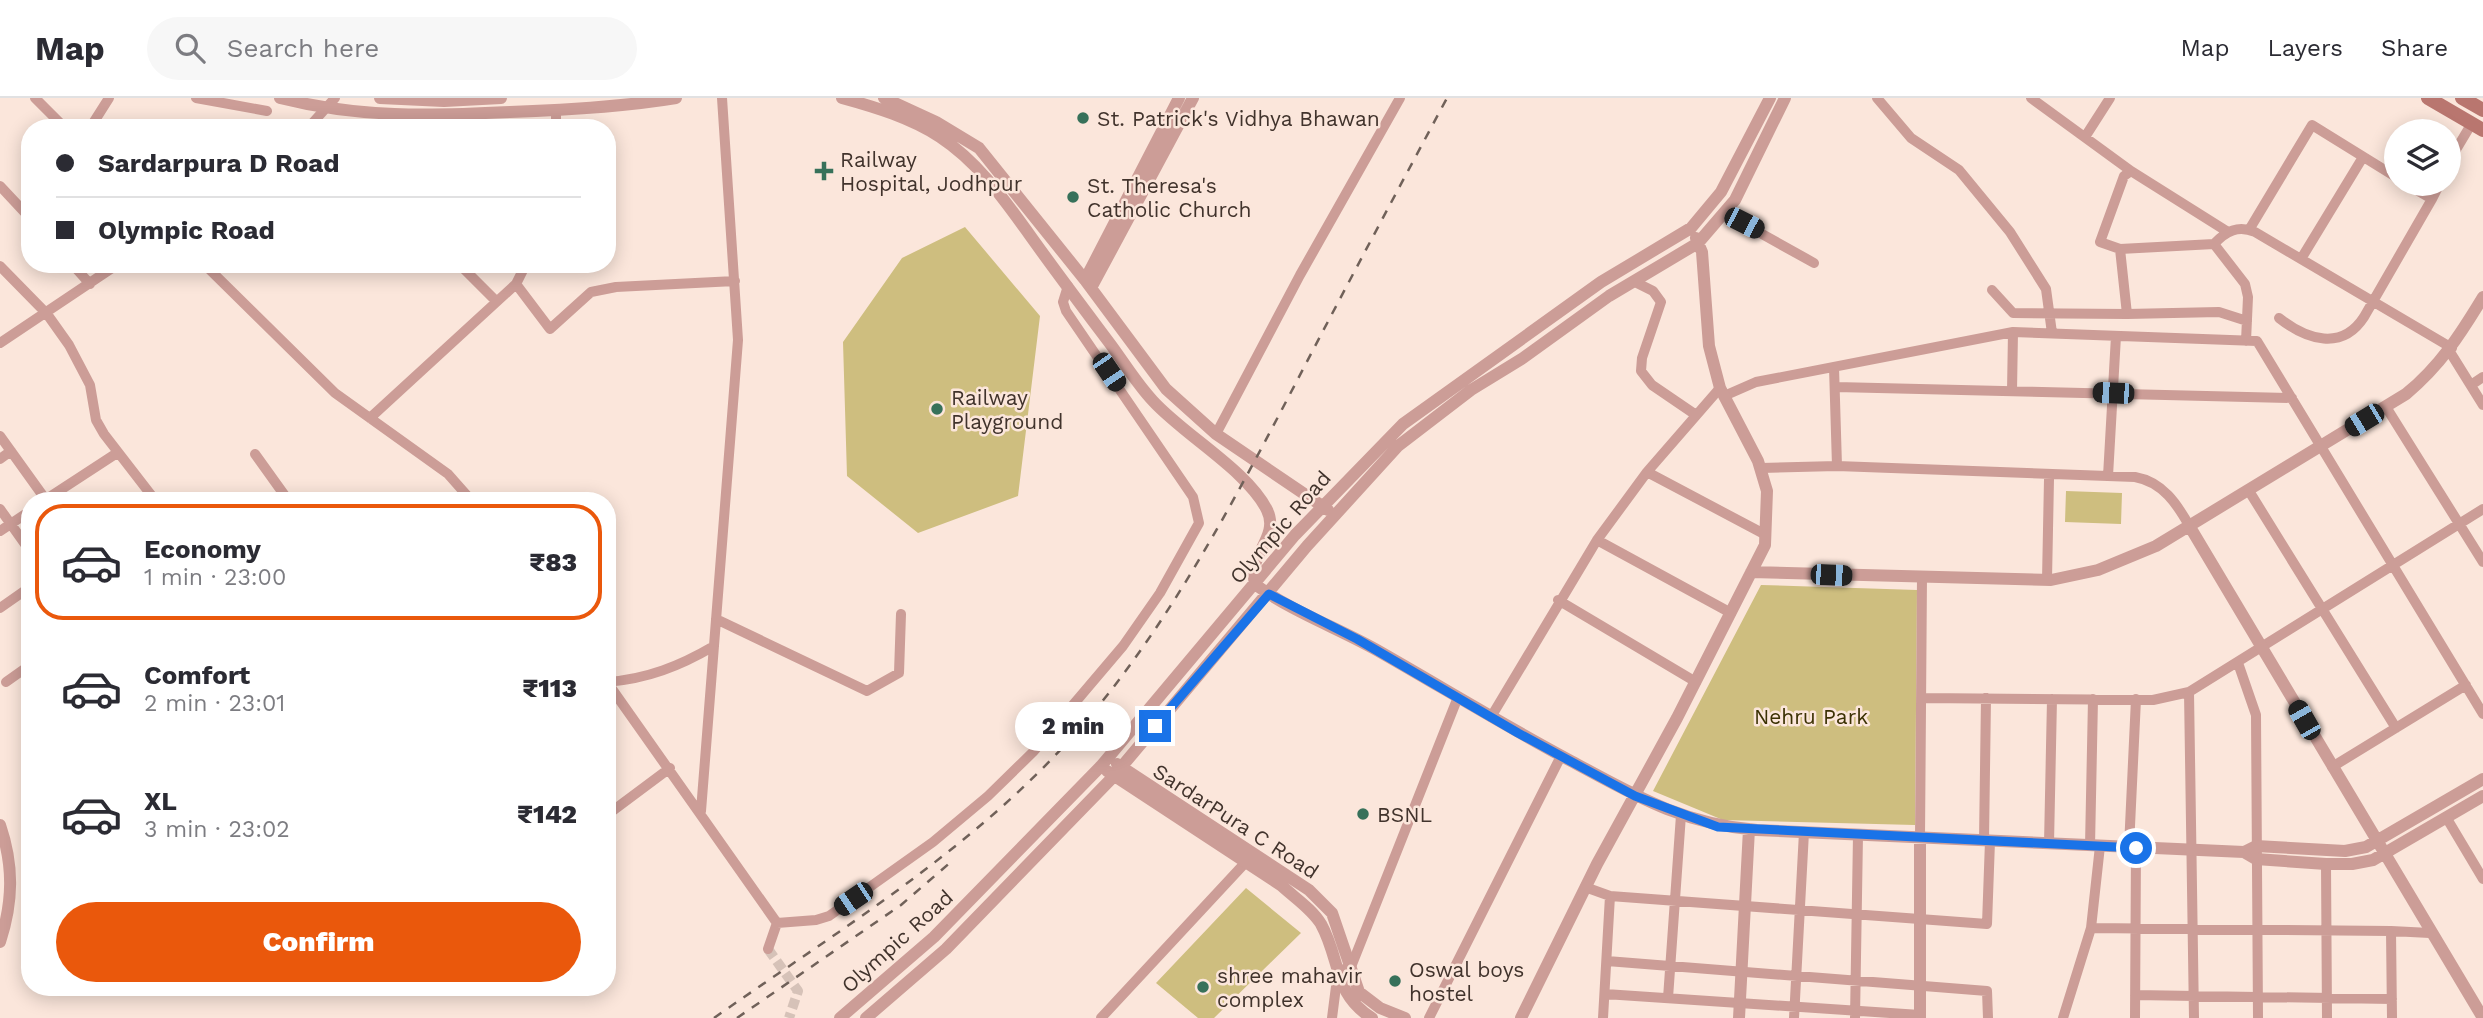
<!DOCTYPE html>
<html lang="en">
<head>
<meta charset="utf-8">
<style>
  :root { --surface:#fff; --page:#f7f7f7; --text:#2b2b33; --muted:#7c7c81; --line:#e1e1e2; --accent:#ea580c }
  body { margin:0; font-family:"Work Sans",sans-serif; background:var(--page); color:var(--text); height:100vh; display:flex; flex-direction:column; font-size:26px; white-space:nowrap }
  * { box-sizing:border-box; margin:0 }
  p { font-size:23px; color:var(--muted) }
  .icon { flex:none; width:38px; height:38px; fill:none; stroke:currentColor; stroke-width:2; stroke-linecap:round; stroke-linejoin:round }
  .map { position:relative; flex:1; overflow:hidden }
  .drawer { position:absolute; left:21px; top:394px; width:595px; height:504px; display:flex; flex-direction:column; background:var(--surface); border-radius:28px; box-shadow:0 4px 18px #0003 }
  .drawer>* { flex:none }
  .hud { position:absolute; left:21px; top:21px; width:595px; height:154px; border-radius:28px; box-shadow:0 4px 18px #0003; display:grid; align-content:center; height:154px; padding:0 35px; background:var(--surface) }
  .buttons { position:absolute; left:2384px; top:21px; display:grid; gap:14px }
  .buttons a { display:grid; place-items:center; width:77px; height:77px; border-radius:50%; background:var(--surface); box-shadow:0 4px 18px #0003; font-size:35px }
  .end { position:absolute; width:32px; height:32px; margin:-16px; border:9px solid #1a73e8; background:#fff; box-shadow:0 0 0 4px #fff }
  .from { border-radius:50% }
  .bubble { position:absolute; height:49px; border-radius:24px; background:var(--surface); box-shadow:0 4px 18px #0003; font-size:23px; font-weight:800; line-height:49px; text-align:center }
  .car { position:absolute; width:21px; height:42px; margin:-21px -10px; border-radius:9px; box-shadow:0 0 5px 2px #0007; background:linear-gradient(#222 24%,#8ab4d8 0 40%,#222 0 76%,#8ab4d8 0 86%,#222 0) }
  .hud b { display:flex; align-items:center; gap:24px; height:66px; font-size:26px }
  .hud b+b { border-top:2px solid var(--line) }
  .hud i { width:18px; height:18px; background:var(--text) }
  ul { padding:12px 0 0; list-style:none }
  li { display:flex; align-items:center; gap:21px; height:116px; margin:0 14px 10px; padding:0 21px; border:4px solid transparent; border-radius:28px }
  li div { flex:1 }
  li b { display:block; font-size:26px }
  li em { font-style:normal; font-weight:800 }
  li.selected { border-color:var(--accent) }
  li>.icon { width:63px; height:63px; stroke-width:1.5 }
  .button { display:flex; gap:14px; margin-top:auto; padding:14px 35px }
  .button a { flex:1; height:80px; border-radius:42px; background:var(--accent); color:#fff; font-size:28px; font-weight:800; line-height:80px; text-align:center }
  header { display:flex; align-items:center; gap:42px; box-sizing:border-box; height:98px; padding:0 35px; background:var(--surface); border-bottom:2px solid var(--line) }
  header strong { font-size:33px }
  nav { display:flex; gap:38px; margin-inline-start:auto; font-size:24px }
  .search { width:490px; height:63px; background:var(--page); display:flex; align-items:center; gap:18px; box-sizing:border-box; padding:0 24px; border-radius:38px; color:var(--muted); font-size:26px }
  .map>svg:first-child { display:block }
</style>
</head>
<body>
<header>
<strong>Map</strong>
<div class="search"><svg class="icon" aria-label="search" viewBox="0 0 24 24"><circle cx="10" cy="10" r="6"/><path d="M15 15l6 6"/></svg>Search here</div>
<nav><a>Map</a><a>Layers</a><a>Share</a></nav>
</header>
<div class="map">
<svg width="2483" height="920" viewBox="0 0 2483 920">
  <rect width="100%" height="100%" fill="#fbe6db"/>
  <path fill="#cebe7f" d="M965,129L1040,218L1018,398L918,435L847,378L843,244L902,160Z
    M2066,393L2122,395L2121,426L2065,424Z
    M1761,487L1917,492L1915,727L1723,722L1653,693Z
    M1246,790L1301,835L1214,920H1198L1156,885Z"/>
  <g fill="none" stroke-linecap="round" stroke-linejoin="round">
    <path stroke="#d6c2b8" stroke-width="10" stroke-dasharray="10 5" stroke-linecap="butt" d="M768,851L798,893L789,920"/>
    <path stroke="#cc9d97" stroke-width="10" d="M35,0L65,30
      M196,0L267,13
      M1877,0L1911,40L1959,72L2010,134L2046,191L2052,235
      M2031,0L2131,73
      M90,30L109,0
      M308,30L335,0
      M556,30V12
      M2085,39L2110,0
      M2448,65L2472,25
      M2406,86L2432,101
      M0,88L30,120
      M1726,116L1814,165
      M2249,132L2312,27L2396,79
      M2214,146C2226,133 2238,127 2255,134L2452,250
      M2120,151L2100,144L2124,78L2131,73L2228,134
      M2301,161L2363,59
      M72,166L90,186
      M204,166L335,295L448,376L471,402
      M459,166L496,203
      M0,168L47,216L69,247L90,287L96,322L104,336L155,402
      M1635,184L1653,193L1661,204L1642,260L1641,273L1652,287L1696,317
      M516,186L550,231L591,194L616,189L735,183
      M1992,192L2013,215L2127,216L2120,151L2214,146L2245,186L2248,199L2246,243
      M2127,216L2219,214L2247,223
      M2279,220C2307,242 2342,253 2364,219L2432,101L2438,89L2436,86
      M0,245L118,166
      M2450,254L2483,307
      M1834,269L1837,368
      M2471,287L2483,279
      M1836,289L2292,300
      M2012,293L2013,234
      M1724,298L1756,284L2013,234L2257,243L2483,616
      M2386,309L2483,464
      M370,320L516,186L526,166
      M1216,336L1300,177L1400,0
      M0,338L46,402
      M255,356L288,402
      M0,361L11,353
      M1761,370L1837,368L2135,379C2163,384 2177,406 2190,429
      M1647,374L1766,437
      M2108,378L2116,238
      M2249,393L2396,630
      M45,402L117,355
      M0,411L30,453
      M0,433L30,413
      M1597,442L1731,515
      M2047,482L2049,381
      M1558,502L1696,584
      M0,510L30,489
      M716,521L867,593L899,575L901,516
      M2238,565L2256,617L2258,920
      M6,584L30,567
      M607,584L777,825L816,822L829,818L933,744L988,698L1033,654L1123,548L1160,495L1199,425L1193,399L1066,213L1063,204L1068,188
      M607,584C647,581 680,568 714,548
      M2189,594L2194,920
      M1922,600L2153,602L2189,594L2483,411
      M1491,619L1597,442L1647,374L1720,290
      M2332,669L2466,587
      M701,713L738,242L722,0
      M607,717L670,670
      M2446,719L2483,781
      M1920,740L1922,478
      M1984,743L1986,600
      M2049,746L2052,601
      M2090,748L2093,601
      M2129,749L2136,601
      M2326,766L2327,920
      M1585,789L1610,798L1987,826L1990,743
      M2091,830L2100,748
      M768,851L777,825
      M1607,863L1987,893L1988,920
      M1605,896L1920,917
      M2135,897L2392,901
      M1668,900L1681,717
      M1101,920L1245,765
      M1332,920L1338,873L1351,869L1458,599
      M1429,920L1561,658
      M1603,920L1610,798
      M1794,920L1804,734
      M1855,920L1858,737
      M2063,920L2091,830L2391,833
      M2135,920L2136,750
      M2392,920L2391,833L2430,835"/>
    <path stroke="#cc9d97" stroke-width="12" d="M280,0C359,20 429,18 510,14C565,12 622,9 676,0
      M380,0L444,3L501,0
      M842,0C875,9 911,20 940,39C978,64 1003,100 1029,136C1056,174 1084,211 1111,247C1125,266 1137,286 1153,303C1184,337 1248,373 1267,412C1281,440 1244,460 1256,487C1294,515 1341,531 1382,555C1445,591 1507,629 1571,663C1636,698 1682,726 1757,732L2244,754L2256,748L2345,753L2366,749L2483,681
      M884,0L936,24L979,50L1085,182L1166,291L1216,336L1328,412
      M1085,182L1179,0
      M1091,190L1193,0
      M2190,429L2483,920
      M1751,474L2051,482L2098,472L2156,448L2406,296C2440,268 2460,237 2483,199
      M1117,666L1309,792L1332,815L1359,894L1380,910L1405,920
      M1107,673L1282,788C1295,800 1312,811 1321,826C1341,862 1333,896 1372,920
      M0,727C14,768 13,804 0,844
      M2244,754L2256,761L2326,766H2352L2373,762L2483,698
      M840,920L934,839L1101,668L1295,437L1403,326L1601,184L1691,130L1721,94L1770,0
      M866,920L946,851L1113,679L1307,448L1398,348L1471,292L1523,260L1609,198L1698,145L1735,102L1785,0
      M1521,920L1597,766L1677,620L1765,447L1767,393L1758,363L1720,290L1709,248L1702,154L1696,140
      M1739,920L1749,731
      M1920,920V740"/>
    <path stroke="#b9766f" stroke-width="14" d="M2428,0L2483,32
      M2462,0L2483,12"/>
    <path stroke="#706159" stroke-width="2.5" stroke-dasharray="9 9" stroke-linecap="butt" d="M714,920C842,830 978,748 1081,629C1167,529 1228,414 1289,298C1341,198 1394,99 1447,0
      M737,920L901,807L952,763"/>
  </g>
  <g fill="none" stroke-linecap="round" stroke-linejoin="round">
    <path stroke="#1a73e8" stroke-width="9" d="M1155,628L1269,496L1357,541L1518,635L1635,698L1718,729L2136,750"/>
  </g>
  <g fill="#37715a" stroke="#fbe6db" stroke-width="2.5">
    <circle cx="1083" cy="20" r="7"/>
    <path d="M820.5 62.5h7v7h7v7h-7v7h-7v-7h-7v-7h7z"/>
    <circle cx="1073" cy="99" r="7"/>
    <circle cx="937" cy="311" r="7"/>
    <circle cx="1363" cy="716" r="7"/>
    <circle cx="1395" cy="883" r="7"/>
    <circle cx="1203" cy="889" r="7"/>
  </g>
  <g text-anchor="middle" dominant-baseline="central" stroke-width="5" stroke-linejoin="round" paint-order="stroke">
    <g font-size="21" fill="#41332c" stroke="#fbe6db" text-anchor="start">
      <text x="1097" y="20">St. Patrick's Vidhya Bhawan</text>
      <text x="840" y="61">Railway<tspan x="840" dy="24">Hospital, Jodhpur</tspan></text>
      <text x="1087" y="87">St. Theresa's<tspan x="1087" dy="24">Catholic Church</tspan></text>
      <text x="951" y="299">Railway<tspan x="951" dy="24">Playground</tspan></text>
      <text x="1377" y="716">BSNL</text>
      <text x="1409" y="871">Oswal boys<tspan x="1409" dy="24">hostel</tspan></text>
      <text x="1217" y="877">shree mahavir<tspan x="1217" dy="24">complex</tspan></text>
    </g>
    <g font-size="21" fill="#41332c" stroke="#fbe6db">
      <text transform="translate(1280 429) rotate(-49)">Olympic Road</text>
      <text transform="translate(1236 723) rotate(33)">SardarPura C Road</text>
      <text transform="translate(897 843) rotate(-42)">Olympic Road</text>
    </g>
    <g font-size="21" fill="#3b3103" stroke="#fbe6db">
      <text x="1811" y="618">Nehru Park</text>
    </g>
  </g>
</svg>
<div class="buttons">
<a><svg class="icon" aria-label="layers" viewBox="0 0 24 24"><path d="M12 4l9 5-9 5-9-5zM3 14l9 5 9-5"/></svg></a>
</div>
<i class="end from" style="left:2136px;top:750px"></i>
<i class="end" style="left:1155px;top:628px"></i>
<div class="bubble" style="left:1015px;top:604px;width:116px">2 min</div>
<i class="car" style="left:1744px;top:125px;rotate:117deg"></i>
<i class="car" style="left:1109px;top:274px;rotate:146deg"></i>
<i class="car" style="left:2113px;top:295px;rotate:272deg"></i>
<i class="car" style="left:2364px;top:322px;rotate:239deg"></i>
<i class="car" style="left:1831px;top:477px;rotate:92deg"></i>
<i class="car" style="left:2304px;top:622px;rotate:330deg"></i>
<i class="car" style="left:853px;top:801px;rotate:236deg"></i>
<div class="hud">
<b><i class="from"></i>Sardarpura D Road</b>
<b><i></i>Olympic Road</b>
</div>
<section class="drawer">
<ul>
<li class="selected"><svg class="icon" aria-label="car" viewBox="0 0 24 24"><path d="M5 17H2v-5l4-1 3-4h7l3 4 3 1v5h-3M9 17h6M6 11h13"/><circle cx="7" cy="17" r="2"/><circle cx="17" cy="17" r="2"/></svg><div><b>Economy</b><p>1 min · 23:00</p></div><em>₹83</em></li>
<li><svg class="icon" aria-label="car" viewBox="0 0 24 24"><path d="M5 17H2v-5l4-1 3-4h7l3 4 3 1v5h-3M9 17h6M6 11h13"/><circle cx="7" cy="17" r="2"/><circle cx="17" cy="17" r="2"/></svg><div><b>Comfort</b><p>2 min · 23:01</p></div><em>₹113</em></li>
<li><svg class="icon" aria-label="car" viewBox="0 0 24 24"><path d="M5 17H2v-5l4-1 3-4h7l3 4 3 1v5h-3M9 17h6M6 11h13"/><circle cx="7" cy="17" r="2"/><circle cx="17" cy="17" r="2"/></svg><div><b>XL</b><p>3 min · 23:02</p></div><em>₹142</em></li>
</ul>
<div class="button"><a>Confirm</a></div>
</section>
</div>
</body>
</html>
